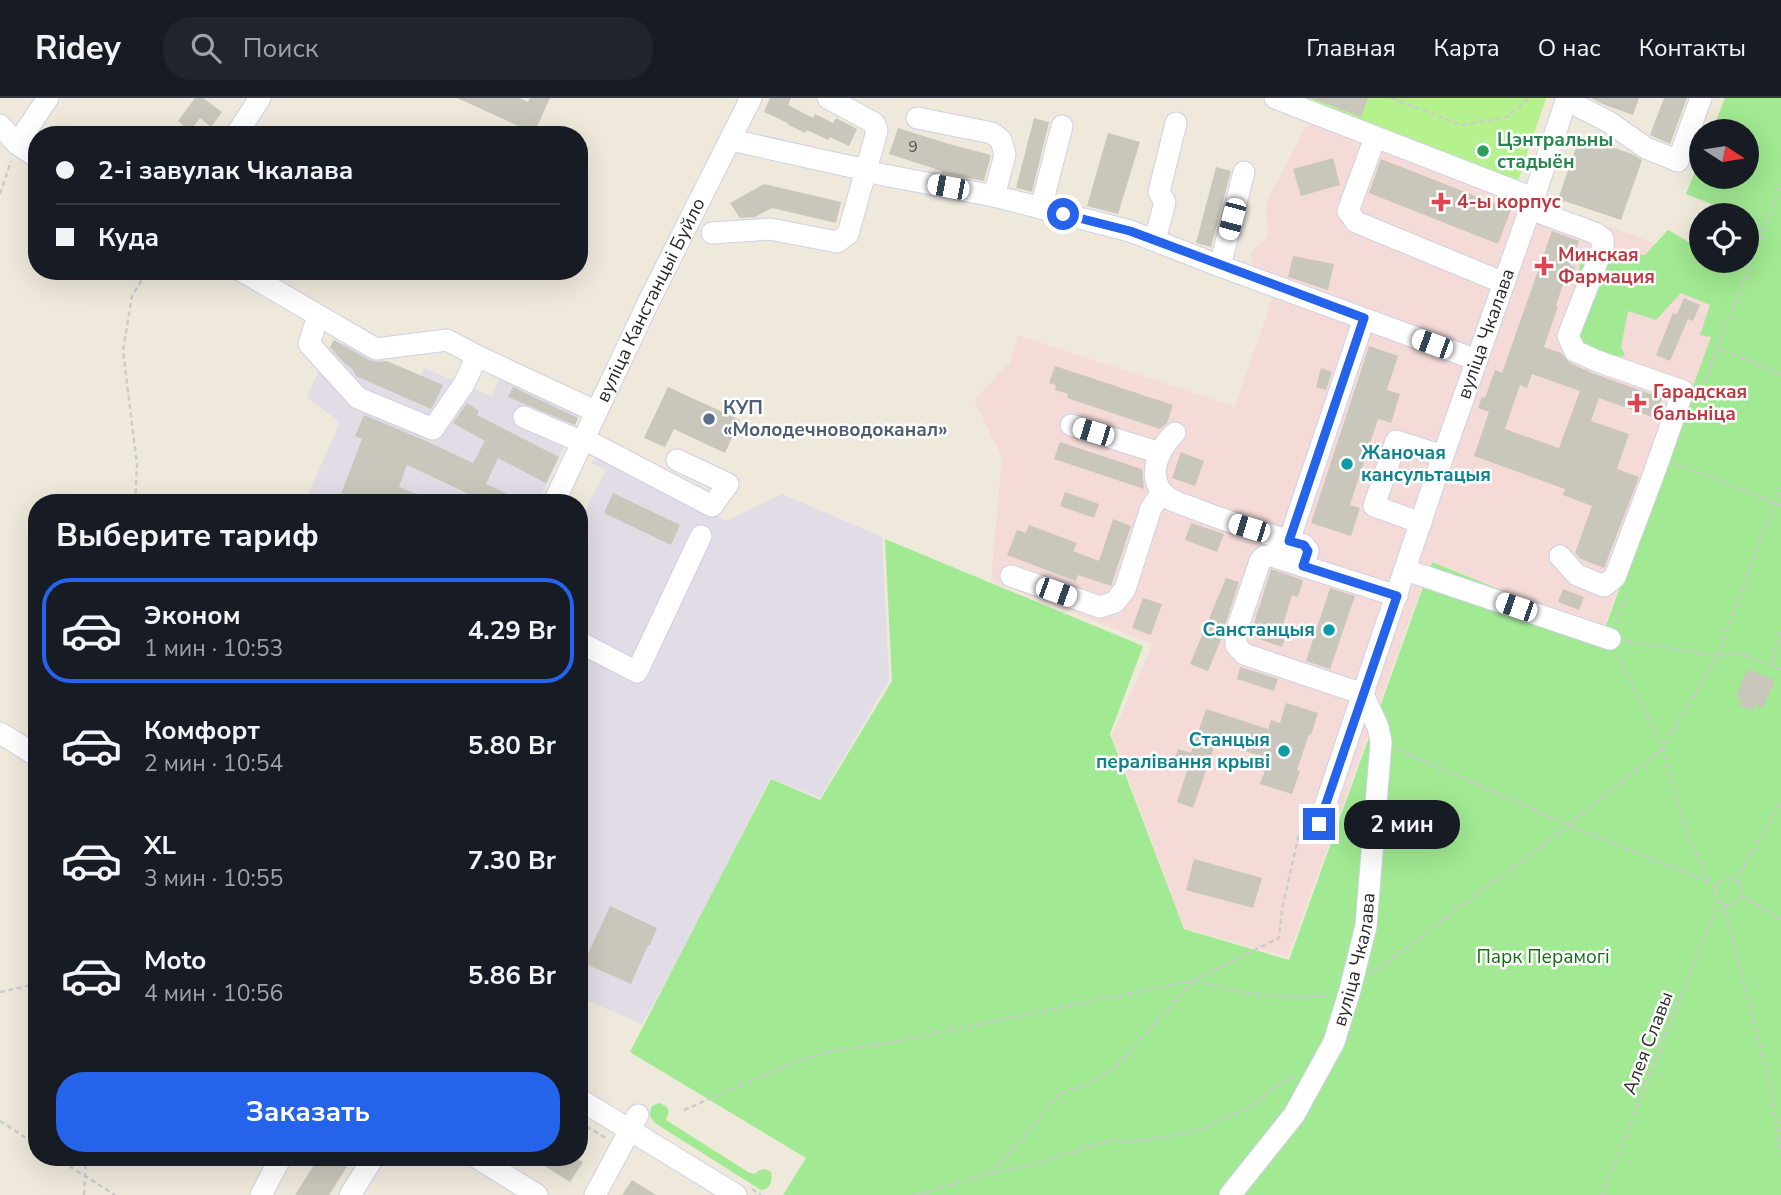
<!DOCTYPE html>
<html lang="ru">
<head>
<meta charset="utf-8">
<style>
  :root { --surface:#171b24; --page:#20242c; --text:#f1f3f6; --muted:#9ea1a6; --line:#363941; --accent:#2563eb }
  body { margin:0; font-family:"Nunito Sans",sans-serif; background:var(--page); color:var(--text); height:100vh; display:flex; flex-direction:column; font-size:26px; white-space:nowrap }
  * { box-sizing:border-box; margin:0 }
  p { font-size:23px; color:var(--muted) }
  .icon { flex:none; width:38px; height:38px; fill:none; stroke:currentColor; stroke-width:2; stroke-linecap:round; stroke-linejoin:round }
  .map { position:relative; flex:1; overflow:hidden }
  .side { position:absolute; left:28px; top:396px; width:560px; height:672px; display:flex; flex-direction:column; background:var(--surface); border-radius:28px; box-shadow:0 7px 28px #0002 }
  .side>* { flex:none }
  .top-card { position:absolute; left:28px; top:28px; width:560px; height:154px; border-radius:28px; box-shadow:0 7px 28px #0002; display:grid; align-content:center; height:154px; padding:0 28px; background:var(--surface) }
  .needle { width:46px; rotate:102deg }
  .controls { position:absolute; left:1689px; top:21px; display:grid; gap:14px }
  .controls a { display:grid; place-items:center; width:70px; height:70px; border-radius:50%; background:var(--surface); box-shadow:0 7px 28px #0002; font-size:35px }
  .end { position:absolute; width:32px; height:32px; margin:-16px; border:9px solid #2563eb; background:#fff; box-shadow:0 0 0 4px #fff }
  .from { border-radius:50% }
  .bubble { position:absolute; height:49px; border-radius:24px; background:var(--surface); box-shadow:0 7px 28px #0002; font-size:23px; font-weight:700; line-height:49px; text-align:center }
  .car { position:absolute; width:21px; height:42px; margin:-21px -10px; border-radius:9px; box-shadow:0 0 5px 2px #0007; background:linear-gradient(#fff 24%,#345 0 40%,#fff 0 76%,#345 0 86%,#fff 0) }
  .top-card b { display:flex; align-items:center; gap:24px; height:66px; font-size:26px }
  .top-card b+b { border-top:2px solid var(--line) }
  .top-card i { width:18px; height:18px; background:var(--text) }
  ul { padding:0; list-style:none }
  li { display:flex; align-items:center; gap:21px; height:105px; margin:0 14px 10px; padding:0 14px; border:4px solid transparent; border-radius:28px }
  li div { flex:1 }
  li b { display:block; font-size:26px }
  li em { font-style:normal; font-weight:700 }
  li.selected { border-color:var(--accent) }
  li>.icon { width:63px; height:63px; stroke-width:1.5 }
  h2 { padding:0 28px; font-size:32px; line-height:84px }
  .primary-button { display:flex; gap:14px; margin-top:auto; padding:14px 28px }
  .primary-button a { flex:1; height:80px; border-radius:28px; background:var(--accent); color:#fff; font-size:28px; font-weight:700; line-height:80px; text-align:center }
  header { display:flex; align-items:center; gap:42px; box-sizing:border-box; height:98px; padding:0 35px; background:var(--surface); border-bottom:2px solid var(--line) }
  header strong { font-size:33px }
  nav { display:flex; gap:38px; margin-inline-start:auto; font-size:24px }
  .search { width:490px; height:63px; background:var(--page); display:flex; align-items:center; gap:18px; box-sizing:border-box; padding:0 24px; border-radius:28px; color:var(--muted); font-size:26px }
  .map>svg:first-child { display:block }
</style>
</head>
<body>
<header>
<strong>Ridey</strong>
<div class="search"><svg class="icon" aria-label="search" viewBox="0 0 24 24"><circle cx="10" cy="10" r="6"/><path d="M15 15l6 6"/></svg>Поиск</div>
<nav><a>Главная</a><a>Карта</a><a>О нас</a><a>Контакты</a></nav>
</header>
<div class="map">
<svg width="1781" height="1097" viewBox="0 0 1781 1097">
  <rect width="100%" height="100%" fill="#eee9db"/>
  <path fill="#e1dce5" d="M334,242L421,278L424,270L492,298L501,276L582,311L538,404H305L340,324L307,300L326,256Z
    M598,354L727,423L782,396L882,439L889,582L820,700L770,680L697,827L642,926L579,899V425L606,372L592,365Z"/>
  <path fill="#f5dbd7" d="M1309,23L1545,113L1548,106L1735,175L1603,532L1431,463L1288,859L1184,830L1112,637L1153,546L991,483L1002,359L974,302L1010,264L1018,237L1235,309L1280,178L1254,169L1250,156L1268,138L1266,104Z"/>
  <path fill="#a1e992" d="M1725,0H1781V1097H783L806,1060L630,954L771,681L820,702L892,583L885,441L1143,548L1110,636L1184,831L1289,862L1432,464L1604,533L1711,239L1700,237L1710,207L1681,195L1656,222L1628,213L1621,249L1625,258L1593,261L1570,251L1593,198L1577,185L1581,159L1593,161L1605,153L1645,157L1668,132L1701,151V163H1746V117H1727L1729,113L1686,96L1701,59V79H1746V33H1712Z
    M659,1005L666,1008L669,1013L666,1022L748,1074L754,1076L760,1072L765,1071L771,1074C773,1083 770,1091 761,1092L658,1027C650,1021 648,1017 652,1008Z"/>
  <path fill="#b5f28d" d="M1297,0H1546L1518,83Z"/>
  <path fill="#c9c6bb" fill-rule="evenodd" d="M195,0H203L222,14L211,29L200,20L190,33L178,23Z
    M457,0H519L528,4L530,0H550L534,35Z
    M770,0H791L788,7L813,20L815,16L833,25L836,20L857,31L849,48L830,39L828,42L807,32L805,35L787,26L788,25L764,14Z
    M1311,0H1368L1361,19Z
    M1591,0H1639L1633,17L1605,7Z
    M1664,0H1687L1670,46L1650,37Z
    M1034,20L1049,24L1032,94L1016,90Z
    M898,30L949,46L991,57L984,83L941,75L942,73L889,56Z
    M1108,35L1140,44L1118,116L1087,108Z
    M1580,38L1632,56L1642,62L1621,122L1558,101Z
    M1333,60L1340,87L1301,98L1293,71Z
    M1381,61L1511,112L1498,146L1369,95Z
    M1216,69L1231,73L1211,149L1196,145Z
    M764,86L841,104L836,125L772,110L755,119L740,120L730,105Z
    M1552,133L1579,143L1570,167L1575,169L1570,183L1565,181L1556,207L1558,208L1544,249L1561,255L1570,265L1592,275L1662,300L1655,320L1599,300L1591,323L1629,336L1617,371L1639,379L1604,470L1581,461L1575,455L1592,408L1563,397L1565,391L1474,358L1489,314L1478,310L1482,299L1485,300L1495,272L1502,275ZM1532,276L1580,293L1559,350L1505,331L1520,287L1527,290Z
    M1293,158L1334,166L1328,192L1288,179Z
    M1684,200L1700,207L1693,223L1688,221L1670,263L1656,257L1673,215L1677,216Z
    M334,242L369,262L378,264L387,263L443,287L434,306L431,311L356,278L352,270L345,266L330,249Z
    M1369,248L1398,258L1387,292L1400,296L1391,325L1378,321L1350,407L1360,410L1351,438L1311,425Z
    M1055,268L1173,307L1167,325L1160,331L1067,300L1068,296L1055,292L1056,287L1049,285Z
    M1321,270L1332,274L1326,292L1316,289Z
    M513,289L578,320L575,327L508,299Z
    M668,289L740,322L725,355L674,331L665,349L644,340Z
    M467,305L479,313L477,317L559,359L546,385L498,360L486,386L524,404H486L407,367L399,389L437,404H370L358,400L356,404H338L362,341L355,338L364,317L424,342L473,365L485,343L453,325Z
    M1060,344L1142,371L1144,391L1054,361Z
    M1181,354L1204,363L1195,388L1172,380Z
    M1065,394L1099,406L1094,420L1060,408Z
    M613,395L680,427L671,447L604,415Z
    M1113,421L1131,428L1111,488L1078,477L1076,483L1007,457L1017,432L1026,435L1029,427L1077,445L1073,453L1099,463Z
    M1191,425L1224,436L1217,454L1185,442Z
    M1271,471L1303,482L1298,499L1292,497L1283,527L1289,529L1282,549L1250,538Z
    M1226,480L1239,484L1224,530L1223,537L1208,573L1190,566Z
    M1330,490L1355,498L1330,571L1306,563Z
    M1563,491L1584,499L1579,512L1558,504Z
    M1143,500L1162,506L1151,537L1132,530Z
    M1240,569L1278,581L1274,593L1237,581Z
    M1747,571L1775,582L1763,610L1755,606L1752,613L1739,607L1741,601L1736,599Z
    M1286,605L1318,615L1311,637L1309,636L1297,672L1300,673L1292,696L1260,686L1268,664L1263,662L1264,659L1216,644L1193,710L1177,704L1188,670L1173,665L1178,651L1191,655L1206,611L1268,631L1271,622L1280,625Z
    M1194,761L1262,780L1253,810L1186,792Z
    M610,808L657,830L650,847H648L631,886L584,865Z
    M319,1059H353L329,1097H295Z
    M530,1059H574L583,1064L570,1084Z
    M632,1082L656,1097H622Z"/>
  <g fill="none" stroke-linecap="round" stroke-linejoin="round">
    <defs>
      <g id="minor">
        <path d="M1275,0L1533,100"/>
        <path d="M1566,2L1609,24L1646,50L1678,63L1701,0"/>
        <path d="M917,20L992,35L1001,42L1005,57L994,98"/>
        <path d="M0,27L17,46L37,59"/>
        <path d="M236,37L260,0"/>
        <path d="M1375,40L1348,113L1356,124L1504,185"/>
        <path d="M731,42L866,72L879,76L994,98L1130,133L1220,168L1477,262"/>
        <path d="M17,46L48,0"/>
        <path d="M1041,110L1062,28"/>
        <path d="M1530,111L1595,135L1603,141V149L1568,238L1575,253L1597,263L1683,293L1653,378L1615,479L1604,488L1577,477L1560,458"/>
        <path d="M712,135L770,131L837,144L848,136L877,33L874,25L828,0"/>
        <path d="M1155,142L1165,104L1159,94L1176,25"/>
        <path d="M1220,168L1244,74"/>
        <path d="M242,173L376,251L447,242L477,258L597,314"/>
        <path d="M318,218L309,246L358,300L433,331L464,286L477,258"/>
        <path d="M524,319L582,344"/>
        <path d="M1071,327L1160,355"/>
        <path d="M1175,335C1160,349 1147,375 1162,394C1169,404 1184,406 1195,411C1231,425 1267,436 1304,447L1308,453L1303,468"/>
        <path d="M584,341L712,408L728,386L677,362"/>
        <path id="s1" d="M554,404L648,205L751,0"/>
        <path d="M1421,425L1374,408L1396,343L1443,358"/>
        <path d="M1289,443L1364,221"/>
        <path d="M1406,472L1610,541"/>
        <path d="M1011,478L1100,509L1115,504L1125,491L1151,410L1162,395"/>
        <path d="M579,544L637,574L701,438"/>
        <path d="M0,635L37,658"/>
        <path id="s2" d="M1319,726L1443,358L1530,111L1567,0"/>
        <path d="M579,1001L736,1097"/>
        <path d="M476,1059L537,1097"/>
        <path d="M261,1097L281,1059"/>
        <path d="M350,1097L374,1059"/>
        <path d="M595,1097L638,1017"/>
        <path id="s3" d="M1230,1097L1294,1017L1334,944L1350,892L1366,828L1381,644L1378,629L1363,596L1244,556L1236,547V534L1260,463L1265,458H1272L1303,468L1397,498"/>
      </g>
    </defs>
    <use href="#minor" stroke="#d0d0e5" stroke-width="23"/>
    <path stroke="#ccc" stroke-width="2.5" stroke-dasharray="5 3.5" stroke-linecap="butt" d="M1391,0L1462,27L1507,19L1529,0
      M0,96L11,63
      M1716,249L1781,276
      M1701,292L1781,86
      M1674,365L1781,407
      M135,404L137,367L123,252L132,198L147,173
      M1616,525L1628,492
      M1781,534L1770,567L1781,571
      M1627,543L1717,558L1737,555L1770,567
      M1618,557L1663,650L1683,725L1709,784
      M1399,652L1569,727L1709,784L1717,790
      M1716 794a13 13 0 1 1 26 0a13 13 0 1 1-26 0Z
      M1735,783L1781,705
      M1741,798L1781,821
      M1724,806L1771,991L1781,1055
      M1371,876L1569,727L1663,650L1717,558L1781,389
      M0,894L37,886
      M684,1012L794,964L836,952L893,944L1194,882L1279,840L1282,811L1301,727
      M0,1023L37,1047
      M579,1024L606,1040
      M55,1059L115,1097
      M989,1076L1024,1039L1048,1008L1060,996L1093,984L1117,967L1194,882C1237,895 1283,903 1329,897
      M752,1091L761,1097
      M84,1097L86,1059
      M915,1097L989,1076L1031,1067L1096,1046L1115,1042L1128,1044L1190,1035L1210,1029L1218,1022L1238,1015L1255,1006L1272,991L1295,978
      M1602,1097L1719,802"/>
    <use href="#minor" stroke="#fff" stroke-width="21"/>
  </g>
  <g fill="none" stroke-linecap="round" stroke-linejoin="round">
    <path stroke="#2563eb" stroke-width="9" d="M1063,116L1130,133L1364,220L1289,443L1304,447L1308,453L1303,468L1397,498L1319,726"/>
  </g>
  <circle fill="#2e9e5b" stroke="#fff" stroke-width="2.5" cx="1483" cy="53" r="7"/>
  <g fill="#e0444e" stroke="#fff" stroke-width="2.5">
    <path d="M1437.5 93.5h7v7h7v7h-7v7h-7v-7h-7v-7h7z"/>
    <path d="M1540.5 157.5h7v7h7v7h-7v7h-7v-7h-7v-7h7z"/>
    <path d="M1633.5 294.5h7v7h7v7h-7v7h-7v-7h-7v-7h7z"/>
  </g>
  <circle fill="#5c6f8a" stroke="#fff" stroke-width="2.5" cx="709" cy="321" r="7"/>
  <g fill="#0f9aa8" stroke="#fff" stroke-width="2.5">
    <circle cx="1347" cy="366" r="7"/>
    <circle cx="1329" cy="532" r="7"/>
    <circle cx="1284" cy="653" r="7"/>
  </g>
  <g text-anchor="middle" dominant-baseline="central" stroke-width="5" stroke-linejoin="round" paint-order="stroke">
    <g font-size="16" fill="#52514e">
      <text x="913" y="49">9</text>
    </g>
    <g font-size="19" font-weight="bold" fill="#27864d" stroke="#fff" text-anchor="start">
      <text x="1497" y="42">Цэнтральны<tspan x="1497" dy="22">стадыён</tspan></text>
    </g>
    <g font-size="19" font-weight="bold" fill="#be3a42" stroke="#fff" text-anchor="start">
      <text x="1457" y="104">4-ы корпус</text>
      <text x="1558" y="157">Минская<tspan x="1558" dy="22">Фармация</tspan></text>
      <text x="1653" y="294">Гарадская<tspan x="1653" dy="22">бальніца</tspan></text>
    </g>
    <g font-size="19" fill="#2a2a2a" stroke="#fff">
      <text stroke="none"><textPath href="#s1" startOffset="224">вуліца Канстанцыі Буйло</textPath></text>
      <text stroke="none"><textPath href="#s2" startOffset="518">вуліца Чкалава</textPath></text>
      <text stroke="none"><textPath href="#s3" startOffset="271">вуліца Чкалава</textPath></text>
      <text transform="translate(1648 945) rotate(-69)">Алея Славы</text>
    </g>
    <g font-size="19" font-weight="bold" fill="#4e5e75" stroke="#fff" text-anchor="start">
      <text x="723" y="310">КУП<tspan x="723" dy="22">«Молодечноводоканал»</tspan></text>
    </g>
    <g font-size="19" font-weight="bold" fill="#0d838f" stroke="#fff" text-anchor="end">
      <text x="1361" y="355" text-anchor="start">Жаночая<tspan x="1361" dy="22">кансультацыя</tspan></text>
      <text x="1315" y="532">Санстанцыя</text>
      <text x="1270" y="642">Станцыя<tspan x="1270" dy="22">пералівання крыві</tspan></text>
    </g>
    <g font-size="19" fill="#166e13" stroke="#fff">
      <text x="1543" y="859">Парк Перамогі</text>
    </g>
  </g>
</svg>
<div class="controls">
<a><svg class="needle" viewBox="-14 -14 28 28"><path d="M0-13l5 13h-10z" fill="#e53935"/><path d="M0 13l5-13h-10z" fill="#9ea1a6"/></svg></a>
<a><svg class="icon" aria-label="locate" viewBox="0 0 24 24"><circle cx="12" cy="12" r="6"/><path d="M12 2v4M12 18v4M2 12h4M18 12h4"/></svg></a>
</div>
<i class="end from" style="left:1063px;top:116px"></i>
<i class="end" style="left:1319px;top:726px"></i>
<div class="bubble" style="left:1344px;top:702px;width:116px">2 мин</div>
<i class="car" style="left:948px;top:89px;rotate:281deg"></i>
<i class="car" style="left:1232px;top:121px;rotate:195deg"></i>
<i class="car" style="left:1432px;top:246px;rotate:290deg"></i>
<i class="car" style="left:1093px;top:334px;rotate:287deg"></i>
<i class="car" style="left:1249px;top:430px;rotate:287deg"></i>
<i class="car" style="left:1056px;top:494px;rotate:110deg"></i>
<i class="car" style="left:1516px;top:509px;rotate:289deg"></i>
<div class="top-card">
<b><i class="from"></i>2-і завулак Чкалава</b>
<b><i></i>Куда</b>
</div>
<section class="side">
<h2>Выберите тариф</h2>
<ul>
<li class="selected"><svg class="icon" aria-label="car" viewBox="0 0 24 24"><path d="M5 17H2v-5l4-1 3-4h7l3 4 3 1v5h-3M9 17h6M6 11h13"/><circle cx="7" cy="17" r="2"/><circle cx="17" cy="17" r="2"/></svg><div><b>Эконом</b><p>1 мин · 10:53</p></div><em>4.29 Br</em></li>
<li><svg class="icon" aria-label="car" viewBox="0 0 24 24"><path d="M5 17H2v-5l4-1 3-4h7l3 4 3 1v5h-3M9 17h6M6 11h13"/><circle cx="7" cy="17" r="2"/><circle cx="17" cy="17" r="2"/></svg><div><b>Комфорт</b><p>2 мин · 10:54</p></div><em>5.80 Br</em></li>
<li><svg class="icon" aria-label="car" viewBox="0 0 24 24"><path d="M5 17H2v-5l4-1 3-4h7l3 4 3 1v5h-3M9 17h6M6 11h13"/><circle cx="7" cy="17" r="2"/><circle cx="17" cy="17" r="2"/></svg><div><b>XL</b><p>3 мин · 10:55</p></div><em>7.30 Br</em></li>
<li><svg class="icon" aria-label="car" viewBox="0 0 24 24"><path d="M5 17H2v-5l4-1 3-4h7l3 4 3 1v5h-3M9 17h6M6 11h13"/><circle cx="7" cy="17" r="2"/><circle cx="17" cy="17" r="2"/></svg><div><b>Moto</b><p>4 мин · 10:56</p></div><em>5.86 Br</em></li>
</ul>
<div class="primary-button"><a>Заказать</a></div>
</section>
</div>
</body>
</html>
